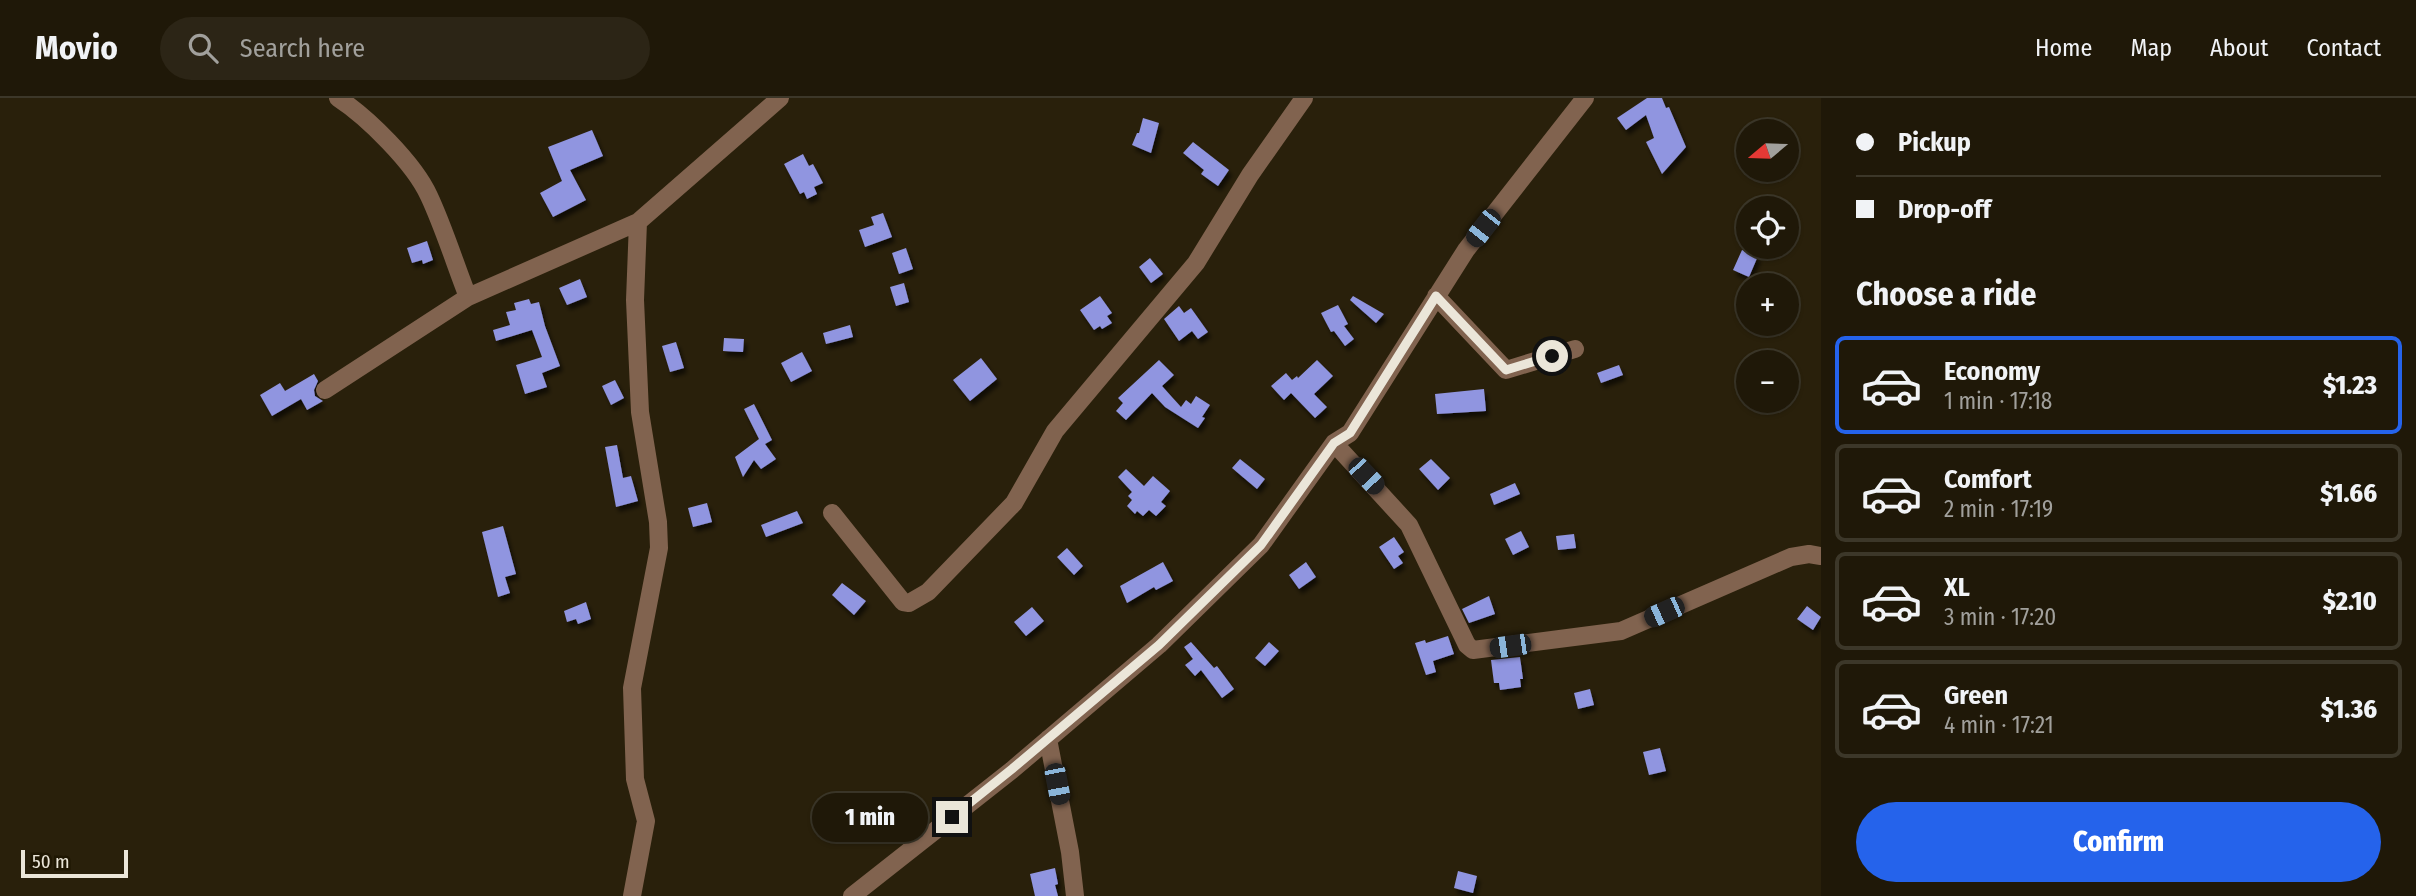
<!DOCTYPE html>
<html lang="en">
<head>
<meta charset="utf-8">
<style>
  :root { --surface:#1f1808; --page:#2c2516; --text:#f1f3f6; --muted:#a1a09c; --line:#3c3729; --accent:#2563eb }
  body { margin:0; font-family:"Fira Sans Condensed",sans-serif; background:var(--page); color:var(--text); height:100vh; display:flex; flex-direction:column; font-size:26px; white-space:nowrap }
  * { box-sizing:border-box; margin:0 }
  p { font-size:23px; color:var(--muted) }
  .icon { flex:none; width:38px; height:38px; fill:none; stroke:currentColor; stroke-width:2; stroke-linecap:round; stroke-linejoin:round }
  .map { position:relative; flex:1; overflow:hidden }
  .side { display:flex; flex-direction:column; background:var(--surface); width:595px }
  .side>* { flex:none }
  .guide { display:grid; align-content:center; height:154px; padding:0 35px; background:var(--surface) }
  .needle { width:46px; rotate:251deg }
  .tools { position:absolute; left:1736px; top:21px; display:grid; gap:14px }
  .tools a { display:grid; place-items:center; width:63px; height:63px; border-radius:50%; background:var(--surface); box-shadow:0 2px 5px #0004,0 0 0 2px var(--line); font-size:35px }
  .scale { position:absolute; left:21px; bottom:18px; width:107px; box-sizing:border-box; padding-left:7px; border:4px solid #ebe6d9; border-top:0; font-size:19px; line-height:24px; white-space:nowrap; color:#ebe6d9; -webkit-text-stroke:5px #1f1703; paint-order:stroke }
  .end { position:absolute; width:32px; height:32px; margin:-16px; border:9px solid #ebe6d9; background:#111; box-shadow:0 0 0 4px #111 }
  .from { border-radius:50% }
  .bubble { position:absolute; height:49px; border-radius:24px; background:var(--surface); box-shadow:0 2px 5px #0004,0 0 0 2px var(--line); font-size:23px; font-weight:800; line-height:49px; text-align:center }
  .car { position:absolute; width:21px; height:42px; margin:-21px -10px; border-radius:9px; box-shadow:0 0 5px 2px #0007; background:linear-gradient(#222 24%,#8ab4d8 0 40%,#222 0 76%,#8ab4d8 0 86%,#222 0) }
  .guide b { display:flex; align-items:center; gap:24px; height:66px; font-size:26px }
  .guide b+b { border-top:2px solid var(--line) }
  .guide i { width:18px; height:18px; background:var(--text) }
  ul { padding:0; list-style:none }
  li { display:flex; align-items:center; gap:21px; height:98px; margin:0 14px 10px; padding:0 21px; border:4px solid var(--line); border-radius:10px }
  li div { flex:1 }
  li b { display:block; font-size:26px }
  li em { font-style:normal; font-weight:800 }
  li.selected { border-color:var(--accent) }
  li>.icon { width:63px; height:63px; stroke-width:1.5 }
  h2 { padding:0 35px; font-size:32px; line-height:84px }
  .primary-button { display:flex; gap:14px; margin-top:auto; padding:14px 35px }
  .primary-button a { flex:1; height:80px; border-radius:42px; background:var(--accent); color:#fff; font-size:28px; font-weight:800; line-height:80px; text-align:center }
  header { display:flex; align-items:center; gap:42px; box-sizing:border-box; height:98px; padding:0 35px; background:var(--surface); border-bottom:2px solid var(--line) }
  header strong { font-size:33px }
  nav { display:flex; gap:38px; margin-inline-start:auto; font-size:24px }
  .search { width:490px; height:63px; background:var(--page); display:flex; align-items:center; gap:18px; box-sizing:border-box; padding:0 24px; border-radius:38px; color:var(--muted); font-size:26px }
  main { display:flex; flex:1; min-height:0 }
  .map>svg:first-child { display:block }
</style>
</head>
<body>
<header>
<strong>Movio</strong>
<div class="search"><svg class="icon" aria-label="search" viewBox="0 0 24 24"><circle cx="10" cy="10" r="6"/><path d="M15 15l6 6"/></svg>Search here</div>
<nav><a>Home</a><a>Map</a><a>About</a><a>Contact</a></nav>
</header>
<main>
<div class="map">
<svg width="1821" height="798" viewBox="0 0 1821 798">
  <defs>
    <filter id="shadow"><feDropShadow dx="3" dy="5" stdDeviation="2" flood-color="#0009"/></filter>
  </defs>
  <rect width="100%" height="100%" fill="#29200b"/>
  <path fill="#9095e0" filter="url(#shadow)" d="M1647,0H1662L1666,10L1669,9L1686,49L1662,76L1646,44L1654,40L1646,17L1626,32L1617,20Z
    M1143,20L1159,25L1151,55L1132,47L1137,35H1139Z
    M592,32L603,58L570,72L586,102L553,119L540,95L562,83L548,49Z
    M1193,44L1229,72L1218,88L1201,76L1204,72L1183,55Z
    M803,56L809,68L813,66L823,85L814,89L817,96L807,101L804,94L800,96L784,66Z
    M883,115L892,139L865,149L859,132L874,127L871,119Z
    M427,143L433,162L423,166L422,162L412,165L407,150Z
    M906,150L913,171L899,176L892,155Z
    M1742,152L1758,158L1749,179L1733,172Z
    M1150,160L1163,176L1151,185L1139,169Z
    M580,181L587,199L567,207L559,190Z
    M904,185L909,204L896,208L890,189Z
    M1100,198L1112,215L1107,218L1112,225L1102,231L1100,228L1094,232L1080,212Z
    M1353,198L1384,216L1376,225L1350,202Z
    M529,201L531,206L539,204L545,228L560,268L542,275L547,289L525,296L516,267L542,259L532,232L496,243L493,232L510,227L506,214L516,212L514,205Z
    M1338,207L1348,226L1344,228L1354,241L1345,248L1334,233L1331,234L1321,215Z
    M1179,208L1184,215L1191,210L1208,234L1198,241L1192,233L1179,243L1164,221Z
    M850,227L853,239L826,246L823,235Z
    M724,240L744,241L743,254L723,253Z
    M676,244L684,270L670,274L662,248Z
    M802,254L812,273L791,284L781,265Z
    M981,260L997,281L970,303L953,282Z
    M1159,262L1174,277L1162,288L1181,309L1186,302L1191,306L1196,298L1210,307L1202,319L1205,320L1198,330L1165,309L1152,295L1126,322L1116,313L1123,305L1118,300Z
    M1317,262L1333,278L1314,296L1327,309L1315,320L1291,295L1284,302L1271,288L1286,275L1292,282L1297,278L1298,280Z
    M1619,267L1623,277L1601,285L1597,275Z
    M314,276L318,283L314,292L315,298L323,303L307,312L301,301L272,318L260,297L280,285L285,293Z
    M615,282L624,300L611,307L602,288Z
    M1484,291L1486,313L1437,316L1435,296Z
    M754,306L772,342L765,346L776,361L761,371L754,362L743,379L735,359L759,341L744,311Z
    M617,347L623,380L631,378L638,403L616,409L605,349Z
    M1240,361L1265,381L1257,391L1232,370Z
    M1431,361L1450,380L1438,392L1419,371Z
    M1126,371L1144,388L1153,378L1170,393L1161,404L1166,408L1156,418L1149,412L1143,418L1137,413L1135,416L1127,408L1132,402L1128,398L1132,394L1118,379Z
    M1515,385L1520,396L1494,407L1490,396Z
    M707,405L712,424L693,429L688,410Z
    M797,413L803,425L766,439L761,427Z
    M503,428L516,476L505,479L510,495L498,499L482,434Z
    M1521,433L1529,449L1513,457L1505,441Z
    M1574,436L1576,450L1558,452L1556,438Z
    M1394,439L1404,454L1398,458L1403,465L1394,471L1379,449Z
    M1067,450L1083,468L1074,477L1057,459Z
    M1163,464L1173,483L1156,492L1154,489L1127,505L1120,488Z
    M1306,464L1316,479L1299,491L1289,477Z
    M842,485L866,503L854,517L832,497Z
    M1489,498L1495,516L1469,525L1462,511Z
    M586,504L591,521L578,526L576,521L567,524L564,513Z
    M1807,508L1821,519L1813,532L1797,521Z
    M1032,509L1044,523L1026,538L1014,524Z
    M1448,538L1454,556L1433,563L1436,574L1426,577L1415,545L1425,542L1426,545Z
    M1191,544L1214,570L1217,568L1234,591L1222,600L1201,572L1195,578L1185,567L1193,561L1184,549Z
    M1269,544L1279,553L1265,568L1255,560Z
    M1520,559L1523,581H1520L1521,589L1500,592L1499,585H1494L1491,562Z
    M1590,591L1594,607L1578,611L1574,595Z
    M1660,650L1666,673L1649,677L1643,654Z
    M1055,770L1058,786L1055,787L1058,798H1035L1030,776Z
    M1458,773L1477,778L1473,795L1454,790Z"/>
  <g fill="none" stroke-linecap="round" stroke-linejoin="round">
    <path stroke="#81634f" stroke-width="18" d="M338,0C367,19 414,65 429,98C444,130 455,166 468,199
      M1436,198L1506,272L1575,251
      M325,292L468,199L638,124L780,0
      M1334,345L1409,427L1467,547L1473,552L1621,533L1791,459L1809,456L1821,458
      M832,415L903,504L909,505L928,494L1014,405L1055,333L1196,165L1250,77L1304,0
      M1048,641L1070,754L1075,798
      M632,798L646,723L635,681L632,590L659,450L658,424L640,314L635,202L638,124
      M852,798L1012,672L1159,547L1261,447L1334,345L1350,335L1466,152L1585,0"/>
  </g>
  <g fill="none" stroke-linecap="round" stroke-linejoin="round">
    <path stroke="#ebe6d9" stroke-width="9" d="M952,719L1012,671L1159,547L1261,447L1334,345L1350,335L1436,198L1506,272L1552,258"/>
  </g>
</svg>
<div class="tools">
<a><svg class="needle" viewBox="-14 -14 28 28"><path d="M0-13l5 13h-10z" fill="#e53935"/><path d="M0 13l5-13h-10z" fill="#a1a09c"/></svg></a>
<a><svg class="icon" aria-label="locate" viewBox="0 0 24 24"><circle cx="12" cy="12" r="6"/><path d="M12 2v4M12 18v4M2 12h4M18 12h4"/></svg></a>
<a>+</a>
<a>−</a>
</div>
<div class="scale">50 m</div>
<i class="end from" style="left:1552px;top:258px"></i>
<i class="end" style="left:952px;top:719px"></i>
<div class="bubble" style="left:812px;top:695px;width:116px">1 min</div>
<i class="car" style="left:1483px;top:130px;rotate:218deg"></i>
<i class="car" style="left:1366px;top:378px;rotate:137deg"></i>
<i class="car" style="left:1664px;top:514px;rotate:246deg"></i>
<i class="car" style="left:1510px;top:548px;rotate:262deg"></i>
<i class="car" style="left:1057px;top:686px;rotate:169deg"></i>
</div>
<section class="side">
<div class="guide">
<b><i class="from"></i>Pickup</b>
<b><i></i>Drop-off</b>
</div>
<h2>Choose a ride</h2>
<ul>
<li class="selected"><svg class="icon" aria-label="car" viewBox="0 0 24 24"><path d="M5 17H2v-5l4-1 3-4h7l3 4 3 1v5h-3M9 17h6M6 11h13"/><circle cx="7" cy="17" r="2"/><circle cx="17" cy="17" r="2"/></svg><div><b>Economy</b><p>1 min · 17:18</p></div><em>$1.23</em></li>
<li><svg class="icon" aria-label="car" viewBox="0 0 24 24"><path d="M5 17H2v-5l4-1 3-4h7l3 4 3 1v5h-3M9 17h6M6 11h13"/><circle cx="7" cy="17" r="2"/><circle cx="17" cy="17" r="2"/></svg><div><b>Comfort</b><p>2 min · 17:19</p></div><em>$1.66</em></li>
<li><svg class="icon" aria-label="car" viewBox="0 0 24 24"><path d="M5 17H2v-5l4-1 3-4h7l3 4 3 1v5h-3M9 17h6M6 11h13"/><circle cx="7" cy="17" r="2"/><circle cx="17" cy="17" r="2"/></svg><div><b>XL</b><p>3 min · 17:20</p></div><em>$2.10</em></li>
<li><svg class="icon" aria-label="car" viewBox="0 0 24 24"><path d="M5 17H2v-5l4-1 3-4h7l3 4 3 1v5h-3M9 17h6M6 11h13"/><circle cx="7" cy="17" r="2"/><circle cx="17" cy="17" r="2"/></svg><div><b>Green</b><p>4 min · 17:21</p></div><em>$1.36</em></li>
</ul>
<div class="primary-button"><a>Confirm</a></div>
</section>
</main>
</body>
</html>
